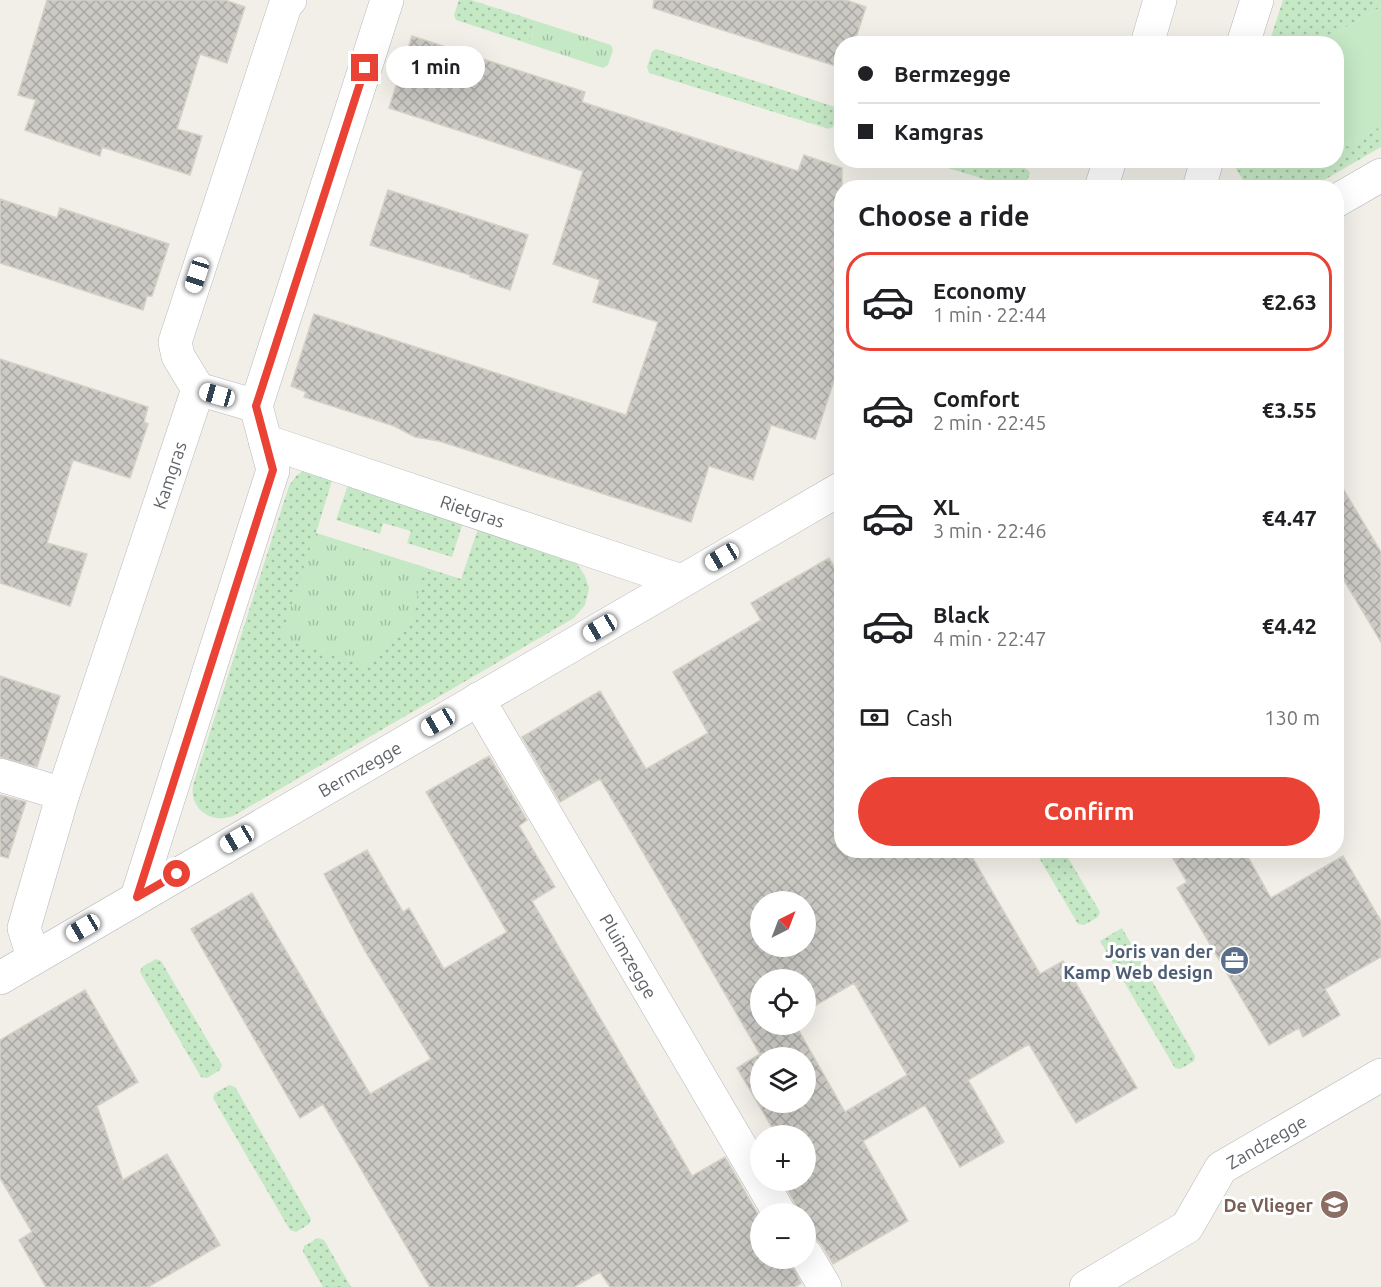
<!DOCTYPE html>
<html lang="en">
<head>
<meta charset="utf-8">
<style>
  :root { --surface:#fff; --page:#f2f2f2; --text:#202124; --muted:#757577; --line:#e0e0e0; --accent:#ea4335 }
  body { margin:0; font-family:Ubuntu,sans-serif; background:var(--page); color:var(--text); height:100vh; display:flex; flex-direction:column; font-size:22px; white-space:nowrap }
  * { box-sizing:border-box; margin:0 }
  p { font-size:20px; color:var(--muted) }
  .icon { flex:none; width:33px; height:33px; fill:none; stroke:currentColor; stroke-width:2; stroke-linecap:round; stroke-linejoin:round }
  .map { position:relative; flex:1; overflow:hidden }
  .details { position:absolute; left:834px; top:180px; width:510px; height:678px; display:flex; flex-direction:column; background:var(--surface); border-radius:24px; box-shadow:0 6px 24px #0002 }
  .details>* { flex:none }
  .banner { position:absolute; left:834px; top:36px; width:510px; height:132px; border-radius:24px; box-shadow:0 6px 24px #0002; display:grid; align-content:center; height:132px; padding:0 24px; background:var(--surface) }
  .needle { width:39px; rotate:42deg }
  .buttons { position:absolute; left:750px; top:891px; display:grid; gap:12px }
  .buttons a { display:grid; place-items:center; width:66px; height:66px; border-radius:50%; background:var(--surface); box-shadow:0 6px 24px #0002; font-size:30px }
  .end { position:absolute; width:27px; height:27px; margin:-14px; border:8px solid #ea4335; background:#fff; box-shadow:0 0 0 3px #fff }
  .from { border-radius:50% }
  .bubble { position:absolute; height:42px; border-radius:21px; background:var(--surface); box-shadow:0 6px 24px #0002; font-size:20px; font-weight:700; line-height:42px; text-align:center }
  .car { position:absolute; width:18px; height:36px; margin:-18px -9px; border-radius:8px; box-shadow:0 0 4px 2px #0007; background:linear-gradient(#fff 24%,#345 0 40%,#fff 0 76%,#345 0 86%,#fff 0) }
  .banner b { display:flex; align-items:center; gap:21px; height:57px; font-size:22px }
  .banner b+b { border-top:2px solid var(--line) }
  .banner i { width:15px; height:15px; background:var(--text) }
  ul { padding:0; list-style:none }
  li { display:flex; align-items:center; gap:18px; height:99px; margin:0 12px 9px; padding:0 12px; border:3px solid transparent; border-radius:24px }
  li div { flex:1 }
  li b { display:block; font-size:22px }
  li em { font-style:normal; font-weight:700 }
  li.current { border-color:var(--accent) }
  li>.icon { width:54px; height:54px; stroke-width:1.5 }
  h2 { padding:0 24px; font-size:27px; line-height:72px }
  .pay { display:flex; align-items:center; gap:15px; height:66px; padding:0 24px; font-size:22px }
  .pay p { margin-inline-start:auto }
  .button { display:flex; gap:12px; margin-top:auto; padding:12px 24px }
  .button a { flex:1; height:69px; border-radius:36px; background:var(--accent); color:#fff; font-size:24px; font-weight:700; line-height:69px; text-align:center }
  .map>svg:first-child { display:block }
</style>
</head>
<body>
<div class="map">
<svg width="1381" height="1287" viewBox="0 0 1381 1287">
  <defs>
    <pattern id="grass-dots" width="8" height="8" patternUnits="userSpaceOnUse" patternTransform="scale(1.5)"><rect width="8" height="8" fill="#c5e8c5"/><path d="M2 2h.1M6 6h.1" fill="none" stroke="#a3c0a4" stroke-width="1.8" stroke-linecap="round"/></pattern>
    <pattern id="park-tufts" width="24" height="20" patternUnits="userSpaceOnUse" patternTransform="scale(1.5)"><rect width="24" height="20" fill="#c5e8c5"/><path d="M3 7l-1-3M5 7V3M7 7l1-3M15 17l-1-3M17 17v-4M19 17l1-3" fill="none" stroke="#a3c0a4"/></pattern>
    <pattern id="building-cross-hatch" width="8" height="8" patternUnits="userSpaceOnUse" patternTransform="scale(1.5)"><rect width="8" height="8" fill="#cccac5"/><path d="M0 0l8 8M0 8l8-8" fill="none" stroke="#a9a8a4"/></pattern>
  </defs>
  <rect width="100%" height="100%" fill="#f1efe8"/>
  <path fill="url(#grass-dots)" d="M459,0H471L536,21L529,44L456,20L454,15Z
    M1283,0H1381V7L1319,43H1269Z
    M656,49L835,107L838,112L833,127L829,129L649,73L647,67L652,52Z
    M1381,126V147L1312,187H1247L1235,167L1234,161L1336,160L1337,152Z
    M925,161H1002L1027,169L1030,173L1025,187H1010Z
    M303,471L334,474L316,533L461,579L481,520L571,555L585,576L589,588L585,605L574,618L235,815C213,825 189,810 193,785L289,486L296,476Z
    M350,479L465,516L452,557L407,543L411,531L383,523L380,534L336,520Z
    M1035,851H1064L1100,912L1098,917L1084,925L1078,924Z
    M1122,928L1195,1056L1194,1061L1180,1069L1175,1068L1100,941Z
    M156,959L161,961L222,1065L220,1070L207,1078L201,1077L140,972L142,967Z
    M229,1085L235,1087L311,1219L309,1224L296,1232L290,1230L213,1098L215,1093Z
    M318,1238L324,1240L351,1287H323L303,1252L304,1246Z"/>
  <path fill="url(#park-tufts)" d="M536,21L611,45L613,50L608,65L603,68L529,44Z
    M315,533L424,567L412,619L364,665L281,637Z"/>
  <path fill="#c5e8c5" d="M1381,7V126L1337,152L1336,44L1319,43Z"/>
  <path fill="url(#building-cross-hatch)" stroke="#d6d1c6" stroke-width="1.5" fill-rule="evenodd" d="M47,0H225L245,7L227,63L200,54L177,129L202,136L190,175L102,147L100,156L25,130L36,100L18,95Z
    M654,0H846L866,7L854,44H842V68L653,8Z
    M412,36L585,92L582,102L798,171L804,155L842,168V356L815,439L771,425L753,480L709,466L691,522L439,441L415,437L394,426L304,397L306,392L291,386L314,314L626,415L658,322L593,302L600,280L553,264L583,171L389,108Z
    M388,190L528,235L510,290L470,277V275L370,245Z
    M0,199L57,218L60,208L169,244L152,296H147L143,310L0,263Z
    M0,359L148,407L144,422L148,424L130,478L73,460L47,543L87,554L70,606L0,583Z
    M1336,477L1381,552V642L1336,567Z
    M829,558L842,579V850H968L1040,974L1063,961L1137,1088L1076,1123L1029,1044L968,1080L1004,1142L960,1167L925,1105L863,1141L908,1221L833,1264L822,1245L815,1238L806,1236V1214H799L796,1205L782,1180H806V1136H763L773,1129L737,1068L760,1054L626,823L600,779L560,802L522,737L600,691L646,769L708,733L673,672L761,620L751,603ZM760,902H806V946H760ZM760,980H806V1011L854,983L907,1075L845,1112L795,1024H760ZM760,1058H806V1102H760Z
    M0,676L60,696L37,767L0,757Z
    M489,756L527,820L519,826L555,887L532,901L692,1176L725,1157L760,1218V1258H788L801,1283L795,1287H610L600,1272L574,1287H430L323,1104L300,1118L191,929L252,893L370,1094L431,1059L365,951L324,874L367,850L403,912L409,908L444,969L507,932L426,792Z
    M0,795L26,802L8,858L0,856Z
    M1168,850H1244L1271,898L1343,856L1381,921V957L1325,989L1340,1015L1303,1037L1299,1028L1269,1045L1177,888L1187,882Z
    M85,990L138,1082L97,1106L123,1180L167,1154L220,1245L148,1287H46L19,1240L32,1232L0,1178V1040Z"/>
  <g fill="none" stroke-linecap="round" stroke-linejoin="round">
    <defs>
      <g id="pedestrian">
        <path id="s1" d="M265,441L681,581"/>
        <path id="s2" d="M478,699L780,1214"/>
        <path d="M0,775L63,794"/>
        <path d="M806,1255L825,1287"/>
      </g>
      <g id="minor">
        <path d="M1147,44L1160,0"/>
        <path d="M1243,44L1257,0"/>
        <path d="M1101,188L1110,160"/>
        <path d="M1199,188L1207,160"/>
        <path d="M1336,201L1381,175"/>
        <path d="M198,389L256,406"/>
        <path d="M137,897L273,470L256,406L387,0"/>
        <path id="s3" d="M33,957L24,928L63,794L198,389L178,356L175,342L285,6L290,0"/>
        <path id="s4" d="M0,978L842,488"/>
        <path id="s5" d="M1086,1287L1187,1227L1221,1168L1381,1075"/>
      </g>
    </defs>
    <use href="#pedestrian" stroke="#b5b8bc" stroke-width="34"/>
    <use href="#minor" stroke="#b5b8bc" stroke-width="34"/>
    <use href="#pedestrian" stroke="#fff" stroke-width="33"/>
    <use href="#minor" stroke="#fff" stroke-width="33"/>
  </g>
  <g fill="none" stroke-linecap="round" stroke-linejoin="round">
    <path stroke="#ea4335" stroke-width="8" d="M177,874L137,897L273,470L256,406L365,68"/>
  </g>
  <defs>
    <symbol id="office-disc" viewBox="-11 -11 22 22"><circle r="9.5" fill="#5c6f8a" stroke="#fff"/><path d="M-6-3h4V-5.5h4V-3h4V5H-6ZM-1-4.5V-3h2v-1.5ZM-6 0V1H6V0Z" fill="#fff"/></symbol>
    <symbol id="school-disc" viewBox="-11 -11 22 22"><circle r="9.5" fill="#8d6e63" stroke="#fff"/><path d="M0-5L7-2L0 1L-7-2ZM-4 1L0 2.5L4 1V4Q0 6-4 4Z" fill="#fff"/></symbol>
  </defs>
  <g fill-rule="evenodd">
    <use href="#office-disc" x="1218" y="944" width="33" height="33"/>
    <use href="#school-disc" x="1318" y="1188" width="33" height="33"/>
  </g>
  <g text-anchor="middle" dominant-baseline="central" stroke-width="6" stroke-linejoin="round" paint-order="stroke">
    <g font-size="18" fill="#5f6368" stroke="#fff">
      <text stroke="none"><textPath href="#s3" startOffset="506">Kamgras</textPath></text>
      <text stroke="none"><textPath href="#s1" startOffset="219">Rietgras</textPath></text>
      <text stroke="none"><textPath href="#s4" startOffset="416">Bermzegge</textPath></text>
      <text stroke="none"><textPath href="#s2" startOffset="298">Pluimzegge</textPath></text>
      <text stroke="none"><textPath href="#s5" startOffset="238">Zandzegge</textPath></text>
    </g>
    <g font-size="18" font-weight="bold" fill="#4e5e75" stroke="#fff" text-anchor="end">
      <text x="1213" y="951">Joris van der<tspan x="1213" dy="21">Kamp Web design</tspan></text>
    </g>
    <g font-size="18" font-weight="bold" fill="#785e54" stroke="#fff" text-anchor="end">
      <text x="1313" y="1205">De Vlieger</text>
    </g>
  </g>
</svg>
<div class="buttons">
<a><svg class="needle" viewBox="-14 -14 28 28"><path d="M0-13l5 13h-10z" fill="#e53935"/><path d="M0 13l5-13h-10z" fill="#757577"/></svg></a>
<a><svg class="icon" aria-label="locate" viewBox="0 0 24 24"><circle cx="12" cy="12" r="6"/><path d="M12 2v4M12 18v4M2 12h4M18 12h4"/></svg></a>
<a><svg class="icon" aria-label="layers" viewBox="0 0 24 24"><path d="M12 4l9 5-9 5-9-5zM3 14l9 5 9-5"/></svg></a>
<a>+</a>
<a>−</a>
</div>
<i class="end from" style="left:177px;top:874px"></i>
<i class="end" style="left:365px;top:68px"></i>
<div class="bubble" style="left:386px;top:46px;width:99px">1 min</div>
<i class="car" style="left:197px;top:275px;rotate:198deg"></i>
<i class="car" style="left:217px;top:395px;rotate:286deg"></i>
<i class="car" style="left:722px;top:557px;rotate:240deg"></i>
<i class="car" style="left:600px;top:628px;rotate:240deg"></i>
<i class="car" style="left:438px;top:722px;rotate:240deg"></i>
<i class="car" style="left:237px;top:839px;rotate:240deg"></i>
<i class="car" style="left:83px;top:928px;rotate:240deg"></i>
<div class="banner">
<b><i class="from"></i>Bermzegge</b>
<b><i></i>Kamgras</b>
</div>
<section class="details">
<h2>Choose a ride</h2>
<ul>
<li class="current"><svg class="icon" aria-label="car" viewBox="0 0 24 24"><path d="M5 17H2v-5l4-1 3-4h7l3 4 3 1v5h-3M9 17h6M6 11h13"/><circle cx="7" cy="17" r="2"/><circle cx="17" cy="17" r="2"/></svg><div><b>Economy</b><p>1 min · 22:44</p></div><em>€2.63</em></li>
<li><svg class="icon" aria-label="car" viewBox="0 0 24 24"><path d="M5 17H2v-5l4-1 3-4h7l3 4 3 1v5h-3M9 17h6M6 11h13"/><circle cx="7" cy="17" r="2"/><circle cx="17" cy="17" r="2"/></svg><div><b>Comfort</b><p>2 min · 22:45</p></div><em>€3.55</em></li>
<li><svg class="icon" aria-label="car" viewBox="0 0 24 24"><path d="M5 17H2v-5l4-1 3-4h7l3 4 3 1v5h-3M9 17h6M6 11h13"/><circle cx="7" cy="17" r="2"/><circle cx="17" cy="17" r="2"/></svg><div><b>XL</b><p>3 min · 22:46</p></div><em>€4.47</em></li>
<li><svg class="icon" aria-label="car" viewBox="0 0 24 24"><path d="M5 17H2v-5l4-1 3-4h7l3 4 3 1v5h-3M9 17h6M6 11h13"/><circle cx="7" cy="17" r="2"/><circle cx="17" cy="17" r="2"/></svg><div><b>Black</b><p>4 min · 22:47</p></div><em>€4.42</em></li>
</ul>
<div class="pay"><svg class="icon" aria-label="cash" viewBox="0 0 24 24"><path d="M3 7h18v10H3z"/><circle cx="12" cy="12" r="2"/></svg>Cash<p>130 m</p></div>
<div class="button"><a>Confirm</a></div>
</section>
</div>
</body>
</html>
